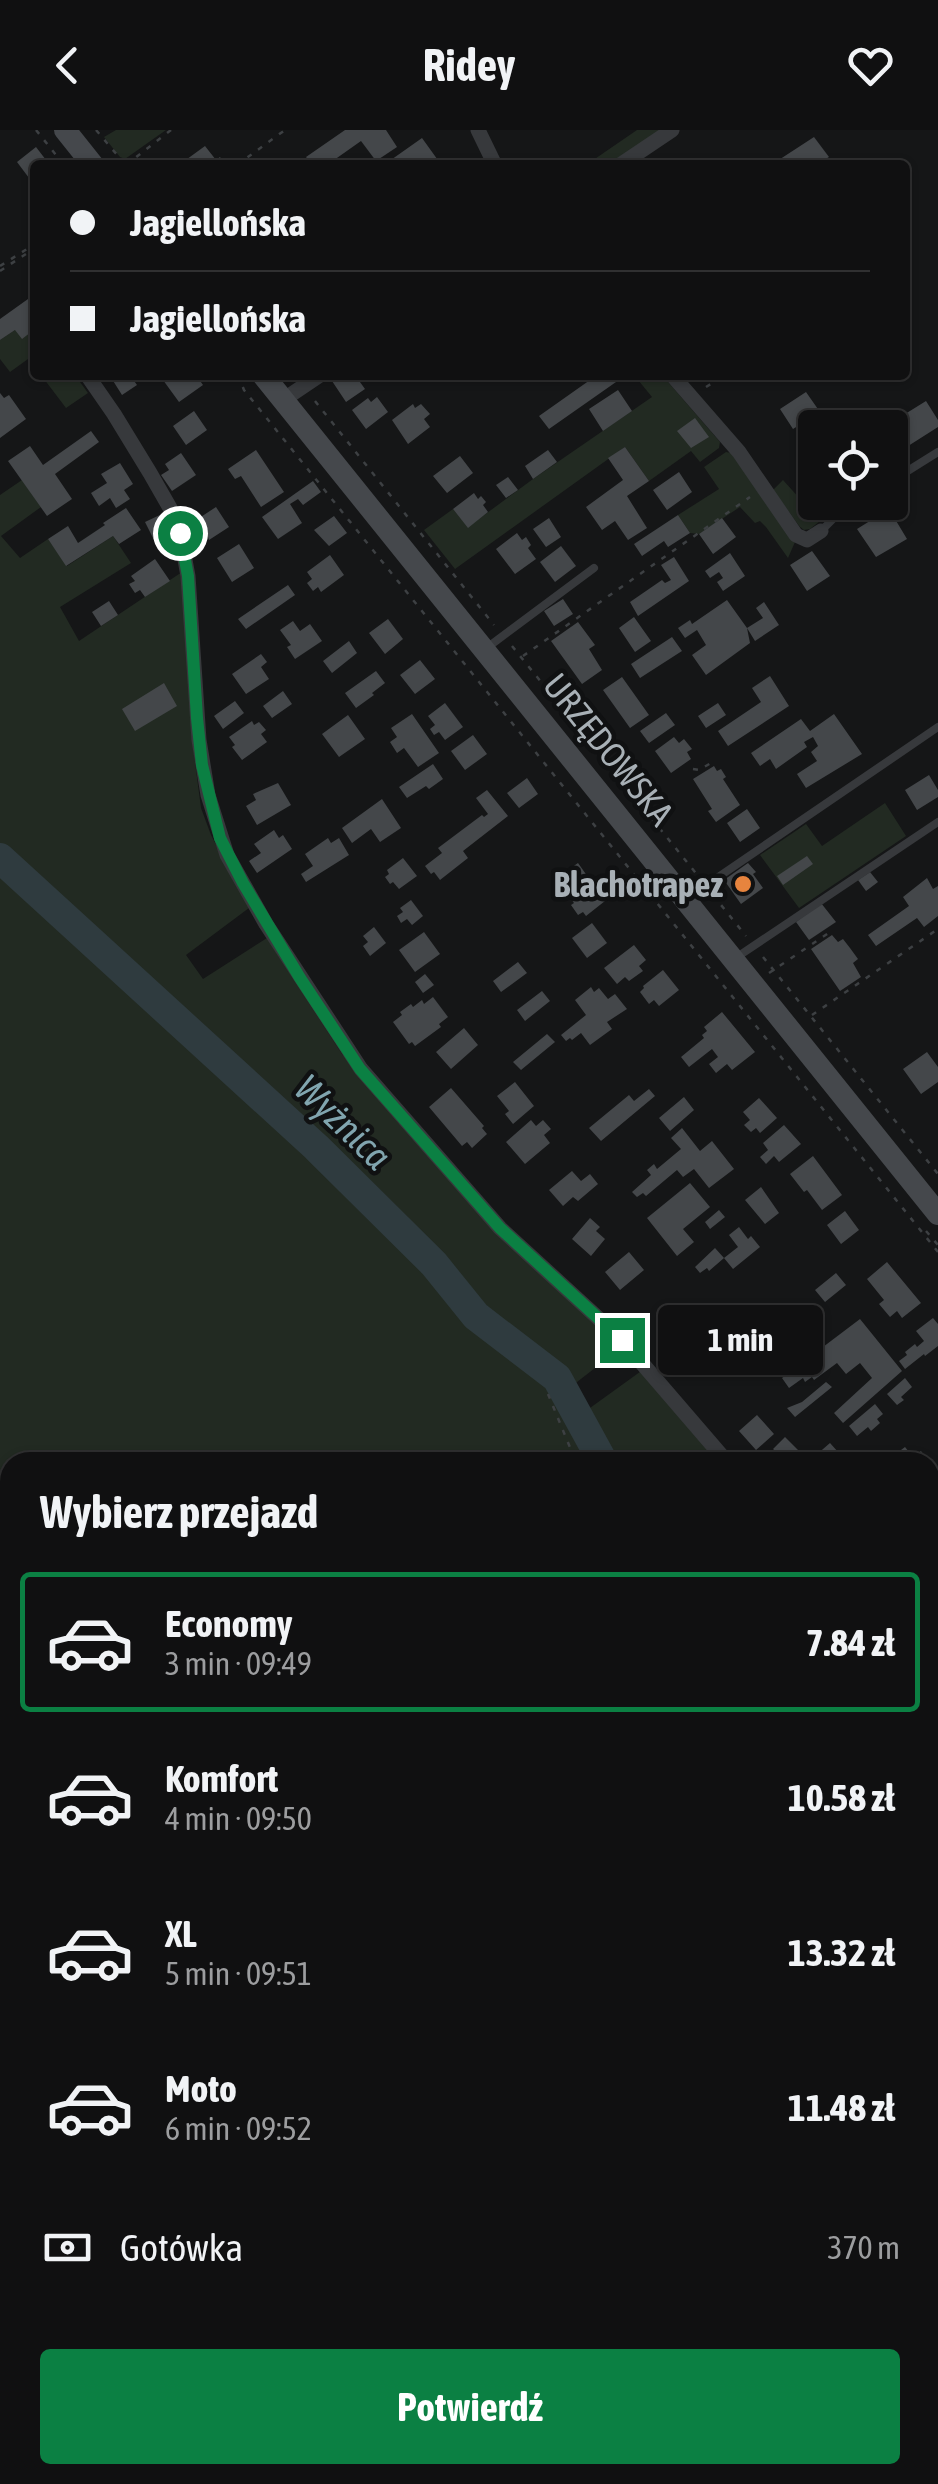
<!DOCTYPE html>
<html lang="pl">
<head>
<meta charset="utf-8">
<style>
  :root { --surface:#101011; --page:#1e1e1f; --text:#f1f3f6; --muted:#9c9d9f; --line:#303031; --accent:#0b8043 }
  body { margin:0; font-family:"Asap Condensed",sans-serif; background:var(--page); color:var(--text); height:100vh; display:flex; flex-direction:column; font-size:38px; white-space:nowrap }
  * { box-sizing:border-box; margin:0 }
  p { font-size:32px; color:var(--muted) }
  .icon { flex:none; width:55px; height:55px; fill:none; stroke:currentColor; stroke-width:2; stroke-linecap:round; stroke-linejoin:round }
  .map { position:relative; flex:1; overflow:hidden }
  .drawer { position:absolute; left:0px; top:1322px; width:940px; height:1032px; display:flex; flex-direction:column; background:var(--surface); border-radius:30px 30px 0 0; box-shadow:0 2px 8px #0004,0 0 0 2px var(--line) }
  .drawer>* { flex:none }
  .banner { position:absolute; left:30px; top:30px; width:880px; height:220px; border-radius:10px; box-shadow:0 2px 8px #0004,0 0 0 2px var(--line); display:grid; align-content:center; height:220px; padding:0 40px; background:var(--surface) }
  .fabs { position:absolute; left:798px; top:280px; display:grid; gap:20px }
  .fabs a { display:grid; place-items:center; width:110px; height:110px; border-radius:10px; background:var(--surface); box-shadow:0 2px 8px #0004,0 0 0 2px var(--line); font-size:50px }
  .end { position:absolute; width:45px; height:45px; margin:-22px; border:12px solid #0b8043; background:#fff; box-shadow:0 0 0 5px #fff }
  .from { border-radius:50% }
  .bubble { position:absolute; height:70px; border-radius:10px; background:var(--surface); box-shadow:0 2px 8px #0004,0 0 0 2px var(--line); font-size:32px; font-weight:700; line-height:70px; text-align:center }
  .banner b { display:flex; align-items:center; gap:35px; height:95px; font-size:38px }
  .banner b+b { border-top:2px solid var(--line) }
  .banner i { width:25px; height:25px; background:var(--text) }
  ul { padding:0; list-style:none }
  li { display:flex; align-items:center; gap:30px; height:140px; margin:0 20px 15px; padding:0 20px; border:5px solid transparent; border-radius:10px }
  li div { flex:1 }
  li b { display:block; font-size:38px }
  li em { font-style:normal; font-weight:700 }
  li.on { border-color:var(--accent) }
  li>.icon { width:90px; height:90px; stroke-width:1.5 }
  h2 { padding:0 40px; font-size:45px; line-height:120px }
  .pay { display:flex; align-items:center; gap:25px; height:110px; padding:0 40px; font-size:38px }
  .pay p { margin-inline-start:auto }
  .cta { display:flex; gap:20px; margin-top:auto; padding:20px 40px }
  .cta a { flex:1; height:115px; border-radius:10px; background:var(--accent); color:#fff; font-size:40px; font-weight:700; line-height:115px; text-align:center }
  header { display:flex; justify-content:space-between; align-items:center; height:130px; padding:0 40px; background:var(--surface); font-size:45px; font-weight:700 }
  .map>svg:first-child { display:block }
</style>
</head>
<body>
<header><svg class="icon" aria-label="back" viewBox="0 0 24 24"><path d="M15 5l-7 7 7 7"/></svg>Ridey<svg class="icon" aria-label="heart" viewBox="0 0 24 24"><path d="M12 20l-8-8c-3-5 5-10 8-4 3-6 11-1 8 4z"/></svg></header>
<div class="map">
<svg width="938" height="2354" viewBox="0 0 938 2354">
  <rect width="100%" height="100%" fill="#151617"/>
  <path fill="#222a22" d="M116,0H166L125,29L120,27L104,7Z
    M637,0H661L609,35H586Z
    M35,199V224L10,242L0,229V210L15,200Z
    M50,245H75L88,263L66,278L44,249Z
    M634,245H662L720,312L719,318L700,332L691,321L649,351L625,317L455,439L424,400L453,379L468,397L533,349L652,267Z
    M726,322L731,323L795,412L788,428L766,397L760,391L755,393L740,377L699,404L690,403L678,385L719,359L704,337Z
    M22,350L41,377L1,406L20,428L48,409L67,436L113,406L131,433L60,477L79,511L182,442L192,609L201,678L211,705L249,778L186,825L203,849L267,808L342,924L622,1217L568,1259L583,1283L644,1239L722,1332H10V1670L0,1667V365Z
    M783,350L820,391L810,399L804,400L800,397L773,360Z
    M885,673L906,706L799,778L760,725L806,694L822,716Z
    M930,2148L938,2167V2354H635L631,2345H930Z
    M10,2296V2345H76L67,2354H0V2306Z"/>
  <g fill="none" stroke-linecap="round" stroke-linejoin="round">
    <path stroke="#2f3b3f" stroke-width="5" d="M930,1463L938,1451
      M0,1667L10,1670"/>
    <path stroke="#2f3b3f" stroke-width="18" d="M631,2345L635,2354"/>
    <path stroke="#2f3b3f" stroke-width="30" d="M0,728L316,1017L434,1134L476,1186L557,1248L603,1332
      M930,2134L938,2153"/>
  </g>
  <path fill="#44474a" d="M345,0H386L397,17L376,31L361,11L327,35H323L320,31L312,35L306,27Z
    M814,7L829,27L816,35H771Z
    M422,8L440,33L437,35H391L388,32Z
    M205,16L216,30L220,27L225,35H185L183,32Z
    M36,17L46,30L39,35H35V49L32,52L17,32Z
    M35,164V199L22,209L15,200L0,210V189Z
    M112,245H130L137,255L122,265L110,246Z
    M170,245H196L203,255L179,272L163,250Z
    M341,245H355L365,259L346,272L332,251Z
    M586,245H626L549,299L539,286L590,250Z
    M618,260L632,281L603,301L589,279Z
    M806,262L820,282L793,299L780,279Z
    M0,263L4,268L9,265L26,289L0,308Z
    M377,267L388,282L366,299L352,280L368,268L371,272Z
    M926,271L938,290V297L905,318L889,294Z
    M413,274L415,278L421,274L430,284L424,289L430,297L408,314L392,290Z
    M194,281L207,300L186,315L173,296Z
    M695,288L709,307L691,318L677,301Z
    M91,301L99,312L55,344L72,369L47,386L8,331L30,316L43,335Z
    M625,317L649,351L627,366L647,398L628,410L615,391L602,400L586,377L623,350L608,328Z
    M256,320L284,362L261,377L241,346L235,349L228,339Z
    M548,320L557,332L533,349L525,336Z
    M181,323L196,345L172,361L161,345L169,340L165,334Z
    M460,326L473,343L447,363L433,346Z
    M120,333L133,354L124,360L130,369L116,378L110,368L99,376L91,363L107,353L101,344Z
    M679,342L692,362L667,380L653,360Z
    M508,347L518,360L506,368L496,355Z
    M313,351L321,362L303,375L298,369L290,374L302,393L278,409L262,387Z
    M474,363L478,369L481,366L486,372L483,375L488,382L468,398L453,379Z
    M216,377L229,397L209,410L208,407L198,414L187,396Z
    M126,378L141,400L119,414L113,406L66,436L48,409L68,396L78,413L105,395L103,393Z
    M889,379L907,409L876,427L857,399Z
    M162,384L172,406L156,414L145,392Z
    M678,385L690,403L668,417L664,411L642,426L634,414Z
    M334,386L347,403L329,416L314,400Z
    M549,388L561,407L546,417L533,399Z
    M722,388L736,407L713,424L699,404Z
    M517,403L522,410L526,407L531,415L528,418L536,429L515,444L496,419Z
    M239,414L254,438L232,452L217,428Z
    M561,416L576,436L555,452L540,432Z
    M812,421L830,446L807,461L790,435Z
    M730,423L745,446L723,461L717,452L723,448L719,442L710,448L705,441Z
    M330,425L344,445L321,462L318,457L313,461L307,453L312,449L307,442Z
    M674,427L689,451L638,486L630,472L662,450L665,453L671,450L661,435Z
    M155,429L170,451L145,467L140,460L135,463L129,454L135,451L131,446Z
    M288,455L295,465L246,499L238,489Z
    M563,469L573,484L554,496L544,481Z
    M727,470L747,498L750,513L706,545L692,525L706,515L697,500L685,508L678,498L690,490L692,494Z
    M109,471L118,485L101,496L92,482Z
    M764,472L779,495L755,511L747,498L763,488L756,478Z
    M634,487L651,511L635,522L619,498Z
    M388,489L403,509L385,524L369,503Z
    M293,491L300,501L310,494L322,511L295,529L287,517L291,515L280,500Z
    M578,492L595,515L589,519L602,540L582,554L551,511Z
    M672,507L682,521L640,548L631,534Z
    M349,511L357,523L332,543L323,531Z
    M261,524L267,532L261,537L269,549L246,564L232,544Z
    M420,530L435,549L415,564L400,545Z
    M376,541L385,553L372,563L374,565L356,578L345,563Z
    M770,546L789,576L728,616L718,601L761,572L752,558Z
    M622,547L649,585L630,598L603,560Z
    M164,553L177,576L135,601L122,579Z
    M283,561L292,574L272,588L263,576Z
    M235,571L244,583L223,599L214,586Z
    M445,573L463,597L445,610L439,602L434,605L430,599L435,595L428,586Z
    M718,573L726,585L706,598L698,586Z
    M666,583L675,595L649,613L640,601Z
    M412,584L439,623L418,637L404,618L397,623L390,612L397,607L391,598Z
    M834,584L862,624L806,658L797,644L817,631L811,622L818,616L813,607L804,612L807,617L776,639L770,629L760,636L751,623L801,589L810,601Z
    M348,585L365,609L339,627L322,604Z
    M252,591L254,595L259,592L266,600L261,604L267,612L242,630L232,617L235,615L229,607Z
    M473,605L487,624L465,640L451,621Z
    M674,607L679,613L684,609L692,619L687,622L691,629L671,643L655,621Z
    M433,634L443,649L429,659L426,656L407,668L399,657Z
    M714,636L717,641L721,639L726,647L723,649L740,675L716,692L708,681L712,679L693,649Z
    M929,645L938,660V667L917,680L905,660Z
    M527,648L538,664L519,678L507,663Z
    M278,653L291,675L257,695L246,676L256,670L253,664Z
    M487,660L508,686L463,721L468,728L440,750L434,742L431,744L425,736L442,723L438,718L482,685L484,687L488,684L476,668Z
    M382,669L401,698L380,712L371,699L352,713L342,698Z
    M747,679L760,698L740,712L727,693Z
    M274,700L279,708L283,705L292,719L257,743L249,731L261,723L254,714Z
    M328,708L331,713L339,708L349,725L306,752L301,744L313,736L305,724Z
    M807,726L813,734L783,755L777,746Z
    M403,728L417,746L399,759L393,752L390,754L385,747L389,744L387,740Z
    M578,733L605,771L586,786L583,782L578,785L571,775L574,773L566,762L561,765L554,756L559,753L556,748Z
    M748,733L756,742L753,744L763,758L741,774L724,750Z
    M870,742L878,752L866,761L858,750Z
    M927,748L933,759L938,756V786L924,797L917,788L876,816L868,805L909,776L903,767Z
    M411,770L423,786L412,795L407,789L401,793L397,786L403,782L400,778Z
    M821,773L836,792L809,810L796,792Z
    M592,793L607,813L587,828L572,808Z
    M374,797L386,813L370,826L363,816L368,812L363,806Z
    M424,802L440,824L415,842L399,820Z
    M832,805L838,812L843,809L850,818L858,829L853,833L861,847L840,861L811,819Z
    M634,815L646,830L639,836L643,841L629,851L625,847L617,854L604,838Z
    M518,832L527,843L501,862L493,851Z
    M663,840L679,860L659,876L654,870L649,874L640,862L644,858L643,856Z
    M425,844L434,855L423,863L415,852Z
    M591,857L594,862L599,858L608,869L615,864L627,879L607,892L612,899L590,915L581,903L572,910L570,908L566,911L561,905L586,885L575,870Z
    M542,861L550,871L525,891L517,880Z
    M433,867L448,887L439,894L441,897L415,916L412,912L409,914L393,892L402,885L400,882L411,874L413,877L422,870L424,874Z
    M722,882L755,922L732,940L727,934L716,943L709,934L718,927L712,919L689,937L681,927L704,908L702,905L707,901L704,897Z
    M464,898L478,915L451,939L436,922Z
    M547,904L555,912L521,940L513,932Z
    M927,922L938,937V952L921,964L903,939Z
    M515,952L534,976L513,994L505,984L509,981L497,966Z
    M451,958L484,996L482,998L487,1004L472,1018L467,1012L462,1016L429,977Z
    M649,959L655,966L601,1011L589,998L629,965L634,971Z
    M684,967L694,980L670,1001L659,988Z
    M759,968L777,988L760,1003L756,998L751,1002L744,995L750,990L743,982Z
    M531,990L536,996L543,990L551,999L544,1005L550,1013L525,1034L506,1012Z
    M784,995L801,1014L779,1032L774,1026L766,1034L760,1027L768,1020L763,1013Z
    M682,998L700,1021L712,1011L734,1039L709,1058L694,1039L683,1047L677,1040L646,1066L643,1063L637,1067L632,1062L651,1045L647,1040L654,1034L657,1039L681,1019L671,1008Z
    M813,1026L842,1065L822,1080L807,1060L804,1062L790,1044Z
    M572,1041L581,1051L590,1044L598,1054L578,1071L573,1067L563,1076L549,1060Z
    M690,1053L710,1077L683,1099L694,1112L677,1126L647,1088Z
    M761,1057L779,1083L765,1094L745,1070Z
    M719,1080L725,1087L710,1099L705,1092Z
    M845,1081L859,1100L841,1114L827,1095Z
    M590,1088L600,1097L596,1101L605,1109L591,1126L572,1109Z
    M739,1097L748,1109L751,1106L760,1117L733,1139L724,1128L738,1117L729,1105Z
    M715,1118L724,1128L709,1141L707,1138L700,1143L695,1137Z
    M629,1122L644,1140L620,1160L605,1142Z
    M887,1132L921,1173L902,1188L897,1181L890,1187L879,1174L884,1170L867,1149Z
    M836,1143L846,1155L825,1172L815,1160Z
    M933,1188L938,1194V1216L925,1226L924,1224L905,1239L899,1231L907,1225L905,1222L915,1214L917,1217L924,1211L916,1201Z
    M860,1189L902,1241L843,1293L834,1283L872,1248L860,1233L846,1244L837,1233L814,1250L812,1247L805,1252L803,1248L789,1258L782,1248Z
    M813,1199L822,1211L785,1239L776,1227Z
    M905,1248L912,1257L901,1267L904,1270L897,1275L887,1264Z
    M826,1252L832,1257L795,1287L787,1278L802,1272Z
    M875,1274L883,1284L877,1289L880,1293L871,1301L868,1297L857,1306L849,1296Z
    M757,1285L774,1304L756,1320L739,1301Z
    M785,1307L804,1326L797,1332H787L773,1319Z
    M830,1313L839,1323L833,1329L830,1326L823,1332H808Z
    M905,1317L913,1327L921,1321L927,1330L924,1332H885Z"/>
  <g fill="none" stroke-linecap="round" stroke-linejoin="round">
    <path stroke="#3d4043" stroke-width="2.5" stroke-dasharray="5 8" stroke-linecap="butt" d="M36,0L64,35
      M96,0L124,33
      M126,35L171,0
      M237,35L285,0
      M0,136L35,114
      M0,141L35,118
      M230,245L239,252
      M238,245L244,260L938,1122
      M706,257L725,245
      M315,271L494,495
      M512,516L699,747
      M523,526L750,367
      M693,639L699,640L711,633
      M713,765L746,806
      M763,827L938,1044
      M769,843L830,802
      M812,885L938,799
      M926,1101L938,1115
      M548,1264L576,1332
      M930,2187L938,2204"/>
    <path stroke="#37393c" stroke-width="8" d="M890,352L938,322
      M821,401L834,388L858,372
      M488,517L594,438
      M689,767L938,597
      M737,827L938,692"/>
    <path stroke="#37393c" stroke-width="15" d="M478,0L495,35
      M620,35L672,0
      M87,245L114,284L150,343L170,378L180,403L188,446L199,610L208,665L227,725L266,794L361,939L500,1098L622,1210L727,1332
      M672,245L739,322L796,405L807,410L821,401
      M283,270L320,245
      M930,1427L938,1419
      M930,1608L938,1623"/>
    <path stroke="#45484c" stroke-width="22" d="M65,0L93,35
      M263,245L938,1084"/>
  </g>
  <g fill="none" stroke-linecap="round" stroke-linejoin="round">
    <path stroke="#0b8043" stroke-width="12" d="M180,403L188,446L197,588L202,635L220,708L243,753L300,848L360,939L500,1098L622,1210"/>
  </g>
  <circle fill="#e7843e" stroke="#101112" stroke-width="4" cx="743" cy="754" r="10"/>
  <g text-anchor="middle" dominant-baseline="central" stroke-width="9" stroke-linejoin="round" paint-order="stroke">
    <g font-size="35" fill="#a8b0b6" stroke="#101112">
      <text transform="translate(609 619) rotate(51)">URZĘDOWSKA</text>
    </g>
    <g font-size="35" font-weight="bold" fill="#a8b0b6" stroke="#101112" text-anchor="end">
      <text x="723" y="754">Blachotrapez</text>
    </g>
    <g font-size="38" font-style="italic" fill="#81a5af" stroke="#101112">
      <text transform="translate(343 992) rotate(44)">Wyżnica</text>
    </g>
  </g>
</svg>
<div class="fabs">
<a><svg class="icon" aria-label="locate" viewBox="0 0 24 24"><circle cx="12" cy="12" r="6"/><path d="M12 2v4M12 18v4M2 12h4M18 12h4"/></svg></a>
</div>
<i class="end from" style="left:180px;top:403px"></i>
<i class="end" style="left:622px;top:1210px"></i>
<div class="bubble" style="left:658px;top:1175px;width:165px">1 min</div>
<div class="banner">
<b><i class="from"></i>Jagiellońska</b>
<b><i></i>Jagiellońska</b>
</div>
<section class="drawer">
<h2>Wybierz przejazd</h2>
<ul>
<li class="on"><svg class="icon" aria-label="car" viewBox="0 0 24 24"><path d="M5 17H2v-5l4-1 3-4h7l3 4 3 1v5h-3M9 17h6M6 11h13"/><circle cx="7" cy="17" r="2"/><circle cx="17" cy="17" r="2"/></svg><div><b>Economy</b><p>3 min · 09:49</p></div><em>7.84 zł</em></li>
<li><svg class="icon" aria-label="car" viewBox="0 0 24 24"><path d="M5 17H2v-5l4-1 3-4h7l3 4 3 1v5h-3M9 17h6M6 11h13"/><circle cx="7" cy="17" r="2"/><circle cx="17" cy="17" r="2"/></svg><div><b>Komfort</b><p>4 min · 09:50</p></div><em>10.58 zł</em></li>
<li><svg class="icon" aria-label="car" viewBox="0 0 24 24"><path d="M5 17H2v-5l4-1 3-4h7l3 4 3 1v5h-3M9 17h6M6 11h13"/><circle cx="7" cy="17" r="2"/><circle cx="17" cy="17" r="2"/></svg><div><b>XL</b><p>5 min · 09:51</p></div><em>13.32 zł</em></li>
<li><svg class="icon" aria-label="car" viewBox="0 0 24 24"><path d="M5 17H2v-5l4-1 3-4h7l3 4 3 1v5h-3M9 17h6M6 11h13"/><circle cx="7" cy="17" r="2"/><circle cx="17" cy="17" r="2"/></svg><div><b>Moto</b><p>6 min · 09:52</p></div><em>11.48 zł</em></li>
</ul>
<div class="pay"><svg class="icon" aria-label="cash" viewBox="0 0 24 24"><path d="M3 7h18v10H3z"/><circle cx="12" cy="12" r="2"/></svg>Gotówka<p>370 m</p></div>
<div class="cta"><a>Potwierdź</a></div>
</section>
</div>
</body>
</html>
